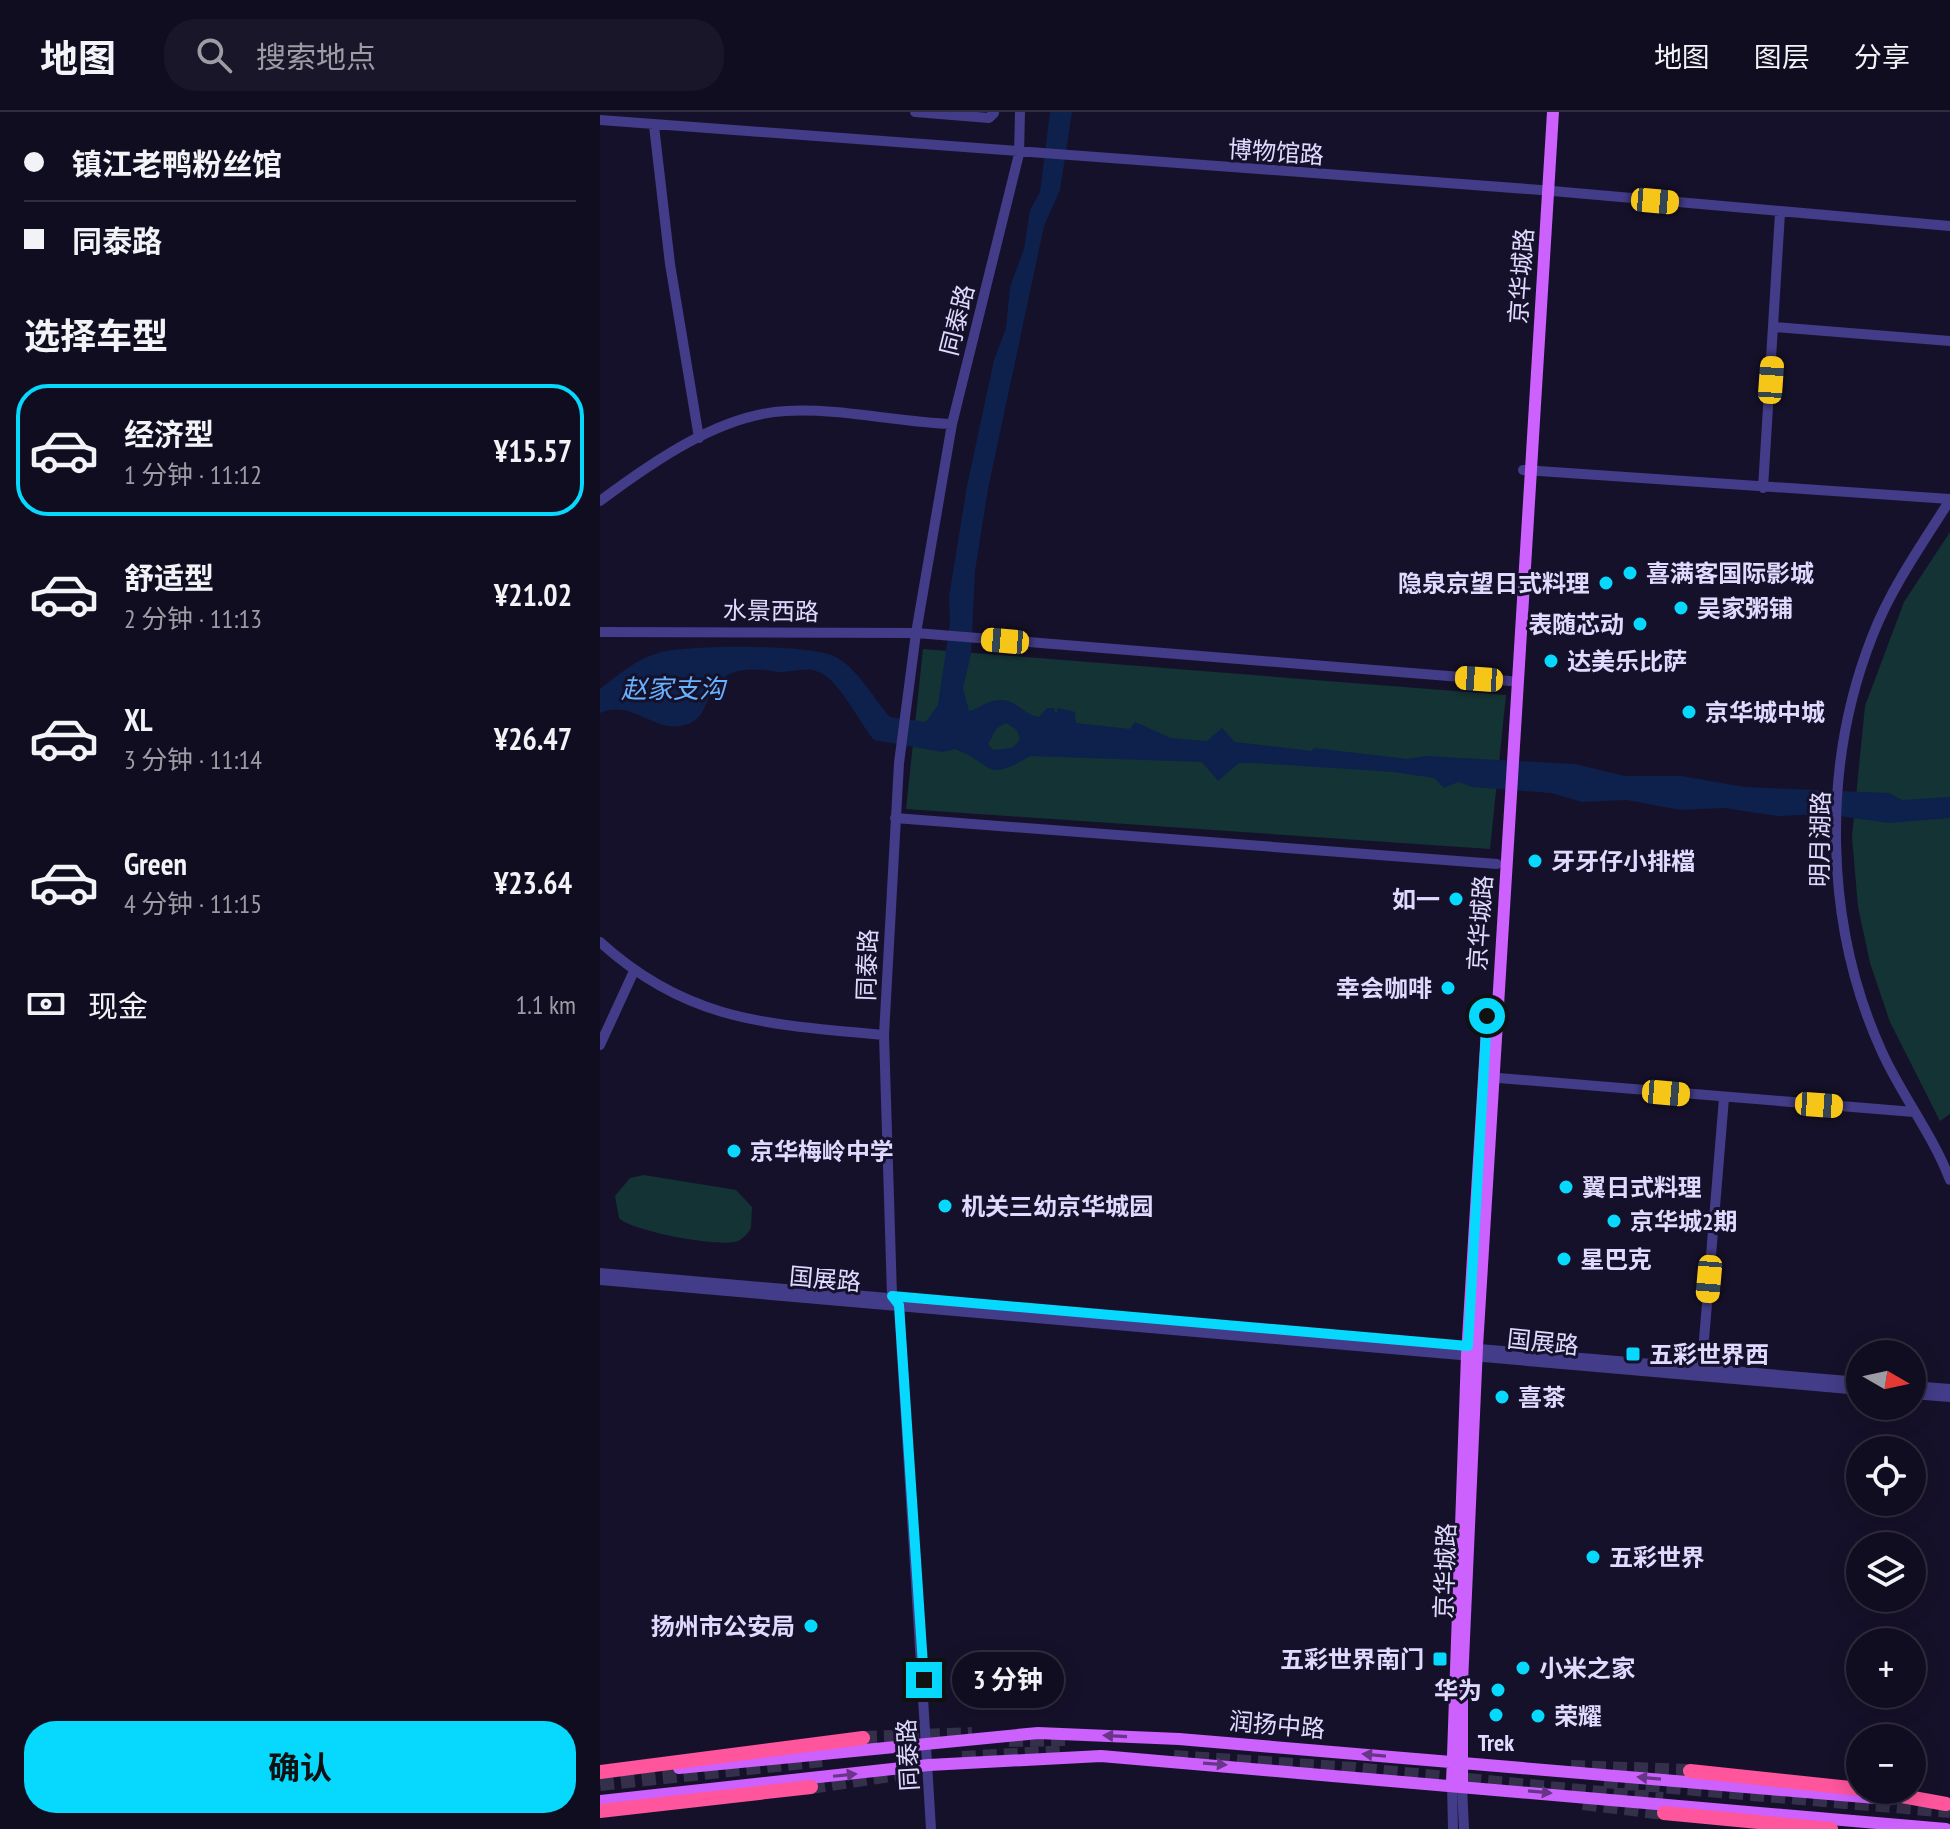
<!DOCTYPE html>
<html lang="zh">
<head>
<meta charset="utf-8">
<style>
  :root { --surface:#100d20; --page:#191629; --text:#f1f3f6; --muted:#9c9ca5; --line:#302d3e; --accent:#07d8fe }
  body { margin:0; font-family:"PT Sans Narrow","Noto Sans SC",sans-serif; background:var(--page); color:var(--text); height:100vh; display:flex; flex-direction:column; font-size:30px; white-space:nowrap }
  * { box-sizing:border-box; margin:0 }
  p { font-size:26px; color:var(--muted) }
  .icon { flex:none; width:44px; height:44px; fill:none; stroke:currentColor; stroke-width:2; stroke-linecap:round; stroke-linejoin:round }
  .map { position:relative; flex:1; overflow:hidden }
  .panel { display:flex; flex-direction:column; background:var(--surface); width:600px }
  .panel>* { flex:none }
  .guide { display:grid; align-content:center; height:176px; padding:0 24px; background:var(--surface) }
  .needle { width:52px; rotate:99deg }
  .tools { position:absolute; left:1246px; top:1228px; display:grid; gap:16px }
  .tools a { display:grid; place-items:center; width:80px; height:80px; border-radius:50%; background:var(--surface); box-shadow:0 4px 20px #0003,0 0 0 2px var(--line); font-size:40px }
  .end { position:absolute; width:36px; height:36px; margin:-18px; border:10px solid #07d8fe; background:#111; box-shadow:0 0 0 4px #111 }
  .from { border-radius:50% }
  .bubble { position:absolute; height:56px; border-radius:28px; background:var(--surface); box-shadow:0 4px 20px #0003,0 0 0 2px var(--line); font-size:26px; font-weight:700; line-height:56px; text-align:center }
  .car { position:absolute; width:24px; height:48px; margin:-24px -12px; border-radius:10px; box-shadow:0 0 6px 2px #0007; background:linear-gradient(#f5c518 24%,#345 0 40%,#f5c518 0 76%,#345 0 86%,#f5c518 0) }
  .guide b { display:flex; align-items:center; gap:28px; height:76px; font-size:30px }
  .guide b+b { border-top:2px solid var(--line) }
  .guide i { width:20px; height:20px; background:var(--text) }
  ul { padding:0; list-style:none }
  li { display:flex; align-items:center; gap:24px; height:132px; margin:0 16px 12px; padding:0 8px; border:4px solid transparent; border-radius:32px }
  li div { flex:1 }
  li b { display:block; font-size:30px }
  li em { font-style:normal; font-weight:700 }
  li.active { border-color:var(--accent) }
  li>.icon { width:72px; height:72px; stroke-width:1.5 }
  h2 { padding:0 24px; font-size:36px; line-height:96px }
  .pay { display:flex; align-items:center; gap:20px; height:88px; padding:0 24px; font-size:30px }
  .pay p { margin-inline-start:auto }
  .action { display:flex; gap:16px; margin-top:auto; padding:16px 24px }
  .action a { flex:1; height:92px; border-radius:32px; background:var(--accent); color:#111; font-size:32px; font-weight:700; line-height:92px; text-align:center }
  header { display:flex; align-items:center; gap:48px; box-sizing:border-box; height:112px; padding:0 40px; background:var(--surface); border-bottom:2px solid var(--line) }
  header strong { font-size:38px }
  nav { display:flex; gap:44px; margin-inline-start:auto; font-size:28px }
  .search { width:560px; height:72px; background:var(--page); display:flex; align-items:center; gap:20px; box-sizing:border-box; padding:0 28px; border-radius:32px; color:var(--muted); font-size:30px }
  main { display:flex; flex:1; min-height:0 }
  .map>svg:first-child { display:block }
</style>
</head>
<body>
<header>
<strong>地图</strong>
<div class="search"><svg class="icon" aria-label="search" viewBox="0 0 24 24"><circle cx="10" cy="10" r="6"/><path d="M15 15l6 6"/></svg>搜索地点</div>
<nav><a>地图</a><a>图层</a><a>分享</a></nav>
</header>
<main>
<section class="panel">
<div class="guide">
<b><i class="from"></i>镇江老鸭粉丝馆</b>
<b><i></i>同泰路</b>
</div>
<h2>选择车型</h2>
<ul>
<li class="active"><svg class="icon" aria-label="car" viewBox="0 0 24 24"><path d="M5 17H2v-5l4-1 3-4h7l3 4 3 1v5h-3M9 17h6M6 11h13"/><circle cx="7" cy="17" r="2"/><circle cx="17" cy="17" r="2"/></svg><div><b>经济型</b><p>1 分钟 · 11:12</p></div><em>¥15.57</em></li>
<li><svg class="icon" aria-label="car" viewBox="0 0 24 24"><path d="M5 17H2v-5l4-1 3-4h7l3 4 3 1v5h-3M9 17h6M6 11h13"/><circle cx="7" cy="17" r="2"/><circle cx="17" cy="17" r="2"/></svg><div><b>舒适型</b><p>2 分钟 · 11:13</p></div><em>¥21.02</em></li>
<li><svg class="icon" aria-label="car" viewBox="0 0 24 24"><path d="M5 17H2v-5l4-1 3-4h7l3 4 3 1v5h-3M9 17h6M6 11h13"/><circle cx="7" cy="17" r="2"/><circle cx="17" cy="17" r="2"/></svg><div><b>XL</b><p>3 分钟 · 11:14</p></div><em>¥26.47</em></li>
<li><svg class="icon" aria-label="car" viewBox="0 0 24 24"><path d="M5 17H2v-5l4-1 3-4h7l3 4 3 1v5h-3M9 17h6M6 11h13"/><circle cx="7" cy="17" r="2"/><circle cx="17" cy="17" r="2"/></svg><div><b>Green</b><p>4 分钟 · 11:15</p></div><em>¥23.64</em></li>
</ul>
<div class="pay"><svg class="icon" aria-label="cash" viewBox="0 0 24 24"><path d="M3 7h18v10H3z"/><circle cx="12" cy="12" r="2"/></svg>现金<p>1.1 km</p></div>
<div class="action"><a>确认</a></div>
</section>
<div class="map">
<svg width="1350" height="1717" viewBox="0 0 1350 1717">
  <rect width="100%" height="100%" fill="#16112a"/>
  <path fill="#143334" d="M1350,420V1002L1340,1009L1290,910L1270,851L1258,795L1252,725L1265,594L1304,490Z
    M323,537L906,583L890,737L306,697Z
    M44,1063L136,1078L152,1095L151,1116C148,1121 144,1126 138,1129C120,1136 31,1119 19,1106L15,1084L30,1066Z"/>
  <path fill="#0d214c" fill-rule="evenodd" d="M450,0H472L460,78L444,114L388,377L375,459L371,542L363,576L369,599C379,597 387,588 399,588C417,587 423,603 439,605L447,596H454L456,602L458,596L475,600L476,611L530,617L535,610L571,626L607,629L622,616L635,630L712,639L714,636L808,647L825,644L975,652L1025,664H1081L1145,675L1289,681L1302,688L1350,685V706L1289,711L1225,702L1177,704L1124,696L1080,698L1027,688L982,690L951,681L872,675L858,670L844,676L834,666L794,660L654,651H639L618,669L602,650L430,644C385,672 392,651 355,637L342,640L274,628C258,609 239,566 216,559C203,555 191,561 179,560C159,557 137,554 120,568C105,581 109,604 88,612C55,624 34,586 0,601V577C18,563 35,548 58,541C86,532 211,532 236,545C258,557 273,586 290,605L326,610L338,593L350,511L349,485L367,374L394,248L406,216L410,175L424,137L430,98L440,80ZM406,611L417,618L420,628L412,636L393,638L388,632L397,616Z"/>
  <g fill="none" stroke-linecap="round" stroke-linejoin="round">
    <path stroke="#342f4a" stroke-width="14" stroke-dasharray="14 7" stroke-linecap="butt" d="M263,1626L372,1622
      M409,1628L469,1627
      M574,1645L754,1657L1063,1687
      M362,1646L465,1640
      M971,1655L1090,1659
      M1004,1669L1350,1699
      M0,1672L222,1648
      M211,1675L310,1660
      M983,1691L1064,1701"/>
    <path stroke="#433c88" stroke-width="10" d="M315,0L389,6L394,1
      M0,8L941,78L1350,114
      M54,14L70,152L99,326
      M1174,215L1350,229
      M923,358L1350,387
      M1163,376L1180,101
      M1350,388C1322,432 1291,476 1272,525C1221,655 1224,813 1282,940C1302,984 1333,1023 1350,1068
      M0,389C51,351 120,302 186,299C241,296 297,310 352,312
      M0,520L316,521L910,569
      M295,706L897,752
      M0,830C89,911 170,912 284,923
      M0,933L34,859
      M886,965L1314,1000
      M0,1161L1260,1270
      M0,1168L1260,1278
      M1101,1264L1124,986
      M1312,1274L1350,1277
      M1312,1282L1350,1285
      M852,1672L853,1717
      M862,1674L864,1717
      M331,1717L299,1193L292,1184L284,923L299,651L316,521L352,312L419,42L420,0"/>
    <path stroke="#cc61fe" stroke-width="12" d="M79,1656L438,1621L579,1627L1288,1687
      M852,1672L867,1243L888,901
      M862,1674V1571L877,1235L953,0
      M0,1689L329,1653L501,1644L1346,1717"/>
    <path stroke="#fe559d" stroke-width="14" d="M1090,1659L1260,1677
      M0,1660L263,1626
      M1269,1678L1346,1692
      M0,1699L211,1675
      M1064,1701L1231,1717"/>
  </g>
  <defs><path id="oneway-solid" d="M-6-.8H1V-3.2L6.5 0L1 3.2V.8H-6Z" transform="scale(2)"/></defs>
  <g fill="#683589">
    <use href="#oneway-solid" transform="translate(515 1624) rotate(-177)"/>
    <use href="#oneway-solid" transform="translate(774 1643) rotate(-175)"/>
    <use href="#oneway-solid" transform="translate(615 1652) rotate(4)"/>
    <use href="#oneway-solid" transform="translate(245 1663) rotate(-6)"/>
    <use href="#oneway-solid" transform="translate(1049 1666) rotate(-175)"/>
    <use href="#oneway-solid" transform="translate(940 1680) rotate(5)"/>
  </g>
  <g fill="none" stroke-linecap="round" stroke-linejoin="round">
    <path stroke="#07d8fe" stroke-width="10" d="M324,1568L299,1193L292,1184L868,1234L887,904"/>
  </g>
  <g fill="#07d8fe" stroke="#16112a" stroke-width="3">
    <circle cx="1030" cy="461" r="8"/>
    <circle cx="1006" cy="471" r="8"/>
    <circle cx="1081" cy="496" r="8"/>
    <circle cx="1040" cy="512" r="8"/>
    <circle cx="951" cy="549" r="8"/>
    <circle cx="1089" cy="600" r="8"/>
    <circle cx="935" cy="749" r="8"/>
    <circle cx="856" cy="787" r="8"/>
    <circle cx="848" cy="876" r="8"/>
    <circle cx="134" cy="1039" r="8"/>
    <circle cx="966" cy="1075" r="8"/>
    <circle cx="345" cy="1094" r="8"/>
    <circle cx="1014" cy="1109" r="8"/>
    <circle cx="964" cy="1147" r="8"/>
    <rect x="1025" y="1234" width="16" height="16" rx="4"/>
    <circle cx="902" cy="1285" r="8"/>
    <circle cx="993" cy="1445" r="8"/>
    <circle cx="211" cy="1514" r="8"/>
    <rect x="832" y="1539" width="16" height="16" rx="4"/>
    <circle cx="923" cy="1556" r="8"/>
    <circle cx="898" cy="1578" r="8"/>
    <circle cx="896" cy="1603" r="8"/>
    <circle cx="938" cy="1604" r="8"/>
  </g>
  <g text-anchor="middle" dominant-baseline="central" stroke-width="6" stroke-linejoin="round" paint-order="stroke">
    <g font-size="24" fill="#e0daff" stroke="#16112a">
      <text transform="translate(676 40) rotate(4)">博物馆路</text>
      <text transform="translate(921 164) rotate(-86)">京华城路</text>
      <text transform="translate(357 208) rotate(-76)">同泰路</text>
      <text transform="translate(171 499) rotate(1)">水景西路</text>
      <text transform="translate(1220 727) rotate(-89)">明月湖路</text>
      <text transform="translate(880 811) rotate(-86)">京华城路</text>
      <text transform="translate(267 853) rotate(-88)">同泰路</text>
      <text transform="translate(225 1167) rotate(5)">国展路</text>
      <text transform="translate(943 1230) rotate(6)">国展路</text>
      <text transform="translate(845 1459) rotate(-88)">京华城路</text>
      <text transform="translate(677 1613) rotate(5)">润扬中路</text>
      <text transform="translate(308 1643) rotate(-93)">同泰路</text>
    </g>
    <g font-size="24" font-weight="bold" fill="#e0daff" stroke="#16112a" text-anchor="start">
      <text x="1046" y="461">喜满客国际影城</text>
      <text x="990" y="471" text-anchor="end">隐泉京望日式料理</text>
      <text x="1097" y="496">吴家粥铺</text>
      <text x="1024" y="512" text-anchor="end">表随芯动</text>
      <text x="967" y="549">达美乐比萨</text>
      <text x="1105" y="600">京华城中城</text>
      <text x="951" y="749">牙牙仔小排檔</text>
      <text x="840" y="787" text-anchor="end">如一</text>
      <text x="832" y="876" text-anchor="end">幸会咖啡</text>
      <text x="150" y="1039">京华梅岭中学</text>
      <text x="982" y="1075">翼日式料理</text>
      <text x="361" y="1094">机关三幼京华城园</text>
      <text x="1030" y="1109">京华城2期</text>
      <text x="980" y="1147">星巴克</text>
      <text x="1049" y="1242">五彩世界西</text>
      <text x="918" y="1285">喜茶</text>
      <text x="1009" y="1445">五彩世界</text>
      <text x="195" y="1514" text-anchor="end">扬州市公安局</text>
      <text x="824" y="1547" text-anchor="end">五彩世界南门</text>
      <text x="939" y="1556">小米之家</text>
      <text x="882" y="1578" text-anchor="end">华为</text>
      <text x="954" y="1604">荣耀</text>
      <text x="896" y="1630" text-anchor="middle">Trek</text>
    </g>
    <g font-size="26" font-style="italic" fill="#68b1fe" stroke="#16112a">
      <text x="73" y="576">赵家支沟</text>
    </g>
  </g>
</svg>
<div class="tools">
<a><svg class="needle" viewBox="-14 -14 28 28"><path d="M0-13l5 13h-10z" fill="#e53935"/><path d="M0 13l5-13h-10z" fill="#9c9ca5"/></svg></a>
<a><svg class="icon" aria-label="locate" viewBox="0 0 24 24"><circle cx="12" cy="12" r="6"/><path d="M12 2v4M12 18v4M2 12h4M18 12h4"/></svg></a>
<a><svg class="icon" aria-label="layers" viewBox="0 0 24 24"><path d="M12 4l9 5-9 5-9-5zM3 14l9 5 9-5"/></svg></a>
<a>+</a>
<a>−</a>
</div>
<i class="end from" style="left:887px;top:904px"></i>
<i class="end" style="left:324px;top:1568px"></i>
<div class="bubble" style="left:352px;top:1540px;width:112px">3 分钟</div>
<i class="car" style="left:1055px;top:89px;rotate:95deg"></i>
<i class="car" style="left:1171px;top:268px;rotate:4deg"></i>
<i class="car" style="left:405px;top:529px;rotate:275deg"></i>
<i class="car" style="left:879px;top:567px;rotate:274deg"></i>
<i class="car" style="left:1066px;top:981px;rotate:95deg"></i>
<i class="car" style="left:1219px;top:993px;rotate:94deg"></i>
<i class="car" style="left:1109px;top:1167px;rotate:185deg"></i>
</div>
</main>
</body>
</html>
